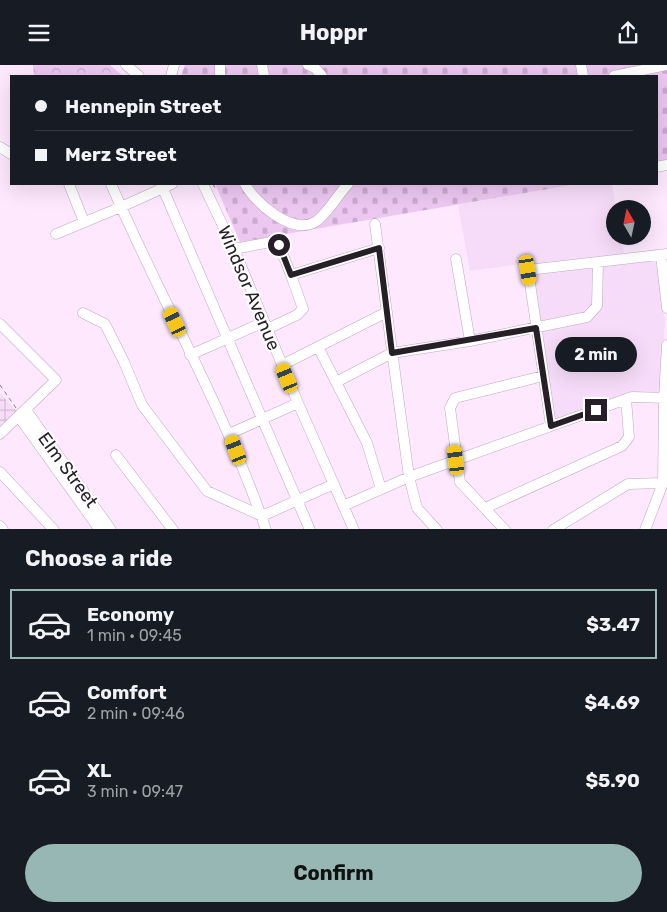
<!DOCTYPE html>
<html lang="en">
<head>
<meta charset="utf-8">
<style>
  :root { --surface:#171b24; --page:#242831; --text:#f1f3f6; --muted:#9ea1a6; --line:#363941; --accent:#96b7b4 }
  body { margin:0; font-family:Rubik,sans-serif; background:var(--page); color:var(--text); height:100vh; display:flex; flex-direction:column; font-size:19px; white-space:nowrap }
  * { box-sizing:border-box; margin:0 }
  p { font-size:16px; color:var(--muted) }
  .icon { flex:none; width:28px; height:28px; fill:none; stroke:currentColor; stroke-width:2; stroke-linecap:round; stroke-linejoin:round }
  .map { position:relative; height:464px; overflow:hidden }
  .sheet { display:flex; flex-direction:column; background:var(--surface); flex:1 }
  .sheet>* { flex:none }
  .hud { position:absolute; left:10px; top:10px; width:648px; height:110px; border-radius:0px; box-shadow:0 5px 20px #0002; display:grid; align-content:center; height:110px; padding:0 25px; background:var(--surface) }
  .needle { width:32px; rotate:351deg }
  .buttons { position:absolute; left:606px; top:135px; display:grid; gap:10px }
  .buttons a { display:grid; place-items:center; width:45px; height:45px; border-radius:50%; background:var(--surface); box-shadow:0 5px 20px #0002; font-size:25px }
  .end { position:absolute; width:22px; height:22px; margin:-11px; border:6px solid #261f27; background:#fff; box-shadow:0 0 0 2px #fff }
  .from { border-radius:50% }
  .bubble { position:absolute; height:35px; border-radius:18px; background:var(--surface); box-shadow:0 5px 20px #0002; font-size:16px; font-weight:700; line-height:35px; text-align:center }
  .car { position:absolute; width:15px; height:30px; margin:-15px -8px; border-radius:6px; box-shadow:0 0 4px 1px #0007; background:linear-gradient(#f5c518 24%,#345 0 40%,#f5c518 0 76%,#345 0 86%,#f5c518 0) }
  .hud b { display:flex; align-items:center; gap:18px; height:48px; font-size:19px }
  .hud b+b { border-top:1px solid var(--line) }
  .hud i { width:12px; height:12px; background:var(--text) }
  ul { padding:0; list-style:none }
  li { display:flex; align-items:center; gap:15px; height:70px; margin:0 10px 8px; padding:0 15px; border:2px solid transparent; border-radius:0px }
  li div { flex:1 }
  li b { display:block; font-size:19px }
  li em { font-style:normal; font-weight:700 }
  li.selected { border-color:var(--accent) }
  li>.icon { width:45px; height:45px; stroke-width:1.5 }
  h2 { padding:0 25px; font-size:22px; line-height:60px }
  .action { display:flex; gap:10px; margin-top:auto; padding:10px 25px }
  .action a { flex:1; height:58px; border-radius:30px; background:var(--accent); color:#111; font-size:20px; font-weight:700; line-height:58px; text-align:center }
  header { display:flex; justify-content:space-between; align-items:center; height:65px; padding:0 25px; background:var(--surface); font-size:22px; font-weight:700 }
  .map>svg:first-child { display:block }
</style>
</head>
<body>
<header><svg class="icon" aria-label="menu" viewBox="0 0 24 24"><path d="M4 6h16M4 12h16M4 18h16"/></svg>Hoppr<svg class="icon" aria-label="share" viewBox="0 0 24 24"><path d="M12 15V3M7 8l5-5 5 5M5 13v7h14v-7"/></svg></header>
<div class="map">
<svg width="667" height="465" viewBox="0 0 667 465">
  <defs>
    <pattern id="industrial-grid" width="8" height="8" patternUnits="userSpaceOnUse" patternTransform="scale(1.25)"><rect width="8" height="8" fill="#f6dcf8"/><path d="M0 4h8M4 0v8" fill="none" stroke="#d3bcd5"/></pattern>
    <pattern id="cemetery-stones" width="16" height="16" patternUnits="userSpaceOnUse" patternTransform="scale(1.25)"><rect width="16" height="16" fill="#ecc7f0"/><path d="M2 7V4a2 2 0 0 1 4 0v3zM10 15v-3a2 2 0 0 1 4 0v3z" fill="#caaace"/></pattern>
    <pattern id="park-crowns" width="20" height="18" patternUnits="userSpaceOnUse" patternTransform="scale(1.25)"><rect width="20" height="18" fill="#ecc7f0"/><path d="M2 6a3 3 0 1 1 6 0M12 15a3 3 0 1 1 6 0" fill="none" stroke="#caaace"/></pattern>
  </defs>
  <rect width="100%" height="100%" fill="#fde8fe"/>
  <path fill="#f6dcf8" d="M577,119H612L616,144L615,171H621L624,189L657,184L665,256L661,330L630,329L553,357L529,198L470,206L458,140Z"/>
  <path fill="url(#industrial-grid)" d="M0,328L19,349L0,366Z"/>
  <path fill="url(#cemetery-stones)" d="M185,0H667V102L656,104V11H181Z
    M215,119H577L240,177Z"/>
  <path fill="url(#park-crowns)" d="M33,0H110L123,11H34Z"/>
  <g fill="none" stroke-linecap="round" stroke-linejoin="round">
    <defs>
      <path id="minor" d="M126,0L139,11
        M262,0L264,11
        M308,0L315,3L322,11
        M581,0L583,11
        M171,11L174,0
        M220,11V0
        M614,11L667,0
        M0,82L11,89
        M656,102L667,100
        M69,119L84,157
        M111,119C161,235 225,345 266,465
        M161,119L310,465
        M203,119L234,184L298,338L354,465
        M245,119C255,138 292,170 315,157C327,150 338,129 348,119
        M375,159L409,412L417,443L437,465
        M56,169L121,142L172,119
        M234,184L271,177L279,180L291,210L379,183
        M661,190L667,243
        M456,194L470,276
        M83,248L105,259L124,297L142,340L207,426L262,451L334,419
        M0,259L56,315L0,369
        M267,264L297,250L303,244L291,210
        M318,282L336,317
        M190,290L264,257
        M282,300L387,247
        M26,345L111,465
        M19,352L100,465
        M551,361L528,205L667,189
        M229,369L298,338
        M116,390L173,465
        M0,407L54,465
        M381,424L367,378L336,317L392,288L470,276L587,252L597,241L598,197
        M343,441L409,412L632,332L667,333
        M485,443L622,381L629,372L626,334
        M0,461L3,465
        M505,465L460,417L450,343L455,333L543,311
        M553,465L628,419L663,418
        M645,465L663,418L664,333L667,280"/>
    </defs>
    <use href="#minor" stroke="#bca9be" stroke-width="11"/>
    <path stroke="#887a89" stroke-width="1" stroke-dasharray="4 4" stroke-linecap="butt" d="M213,119L215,123
      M0,320L16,343"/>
    <use href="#minor" stroke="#fff" stroke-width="10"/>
  </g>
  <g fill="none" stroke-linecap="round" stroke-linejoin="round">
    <path stroke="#261f27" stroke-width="6" d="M279,180L291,210L379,183L392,288L536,263L551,361L596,345"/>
  </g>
  <g text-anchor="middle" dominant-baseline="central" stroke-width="4.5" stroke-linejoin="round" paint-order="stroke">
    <g font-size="18" fill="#261f27" stroke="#fdfdfd">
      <text transform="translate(249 223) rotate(67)">Windsor Avenue</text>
      <text transform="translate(68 405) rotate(54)">Elm Street</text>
    </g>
  </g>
</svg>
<div class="buttons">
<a><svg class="needle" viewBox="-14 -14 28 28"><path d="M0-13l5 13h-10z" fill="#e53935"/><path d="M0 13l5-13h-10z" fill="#9ea1a6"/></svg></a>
</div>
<i class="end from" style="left:279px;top:180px"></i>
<i class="end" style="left:596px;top:345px"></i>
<div class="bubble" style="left:555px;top:272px;width:82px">2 min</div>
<i class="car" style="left:528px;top:205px;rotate:171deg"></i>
<i class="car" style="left:175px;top:257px;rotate:335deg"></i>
<i class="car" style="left:287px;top:313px;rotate:337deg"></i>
<i class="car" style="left:236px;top:385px;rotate:339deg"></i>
<i class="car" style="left:456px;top:395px;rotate:353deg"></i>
<div class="hud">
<b><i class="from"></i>Hennepin Street</b>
<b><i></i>Merz Street</b>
</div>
</div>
<section class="sheet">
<h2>Choose a ride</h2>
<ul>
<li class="selected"><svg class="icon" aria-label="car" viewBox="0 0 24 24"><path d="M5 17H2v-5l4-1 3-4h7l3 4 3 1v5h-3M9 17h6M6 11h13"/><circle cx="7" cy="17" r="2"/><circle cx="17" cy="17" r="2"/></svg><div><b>Economy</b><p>1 min · 09:45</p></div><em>$3.47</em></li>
<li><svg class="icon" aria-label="car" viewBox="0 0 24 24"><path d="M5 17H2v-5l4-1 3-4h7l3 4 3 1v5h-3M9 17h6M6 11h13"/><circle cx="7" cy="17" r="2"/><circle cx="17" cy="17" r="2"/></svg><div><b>Comfort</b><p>2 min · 09:46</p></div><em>$4.69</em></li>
<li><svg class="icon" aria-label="car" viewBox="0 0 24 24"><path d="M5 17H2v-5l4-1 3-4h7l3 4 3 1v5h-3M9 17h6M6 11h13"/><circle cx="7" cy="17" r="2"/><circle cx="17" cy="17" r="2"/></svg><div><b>XL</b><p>3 min · 09:47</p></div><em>$5.90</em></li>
</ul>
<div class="action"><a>Confirm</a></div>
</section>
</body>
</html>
